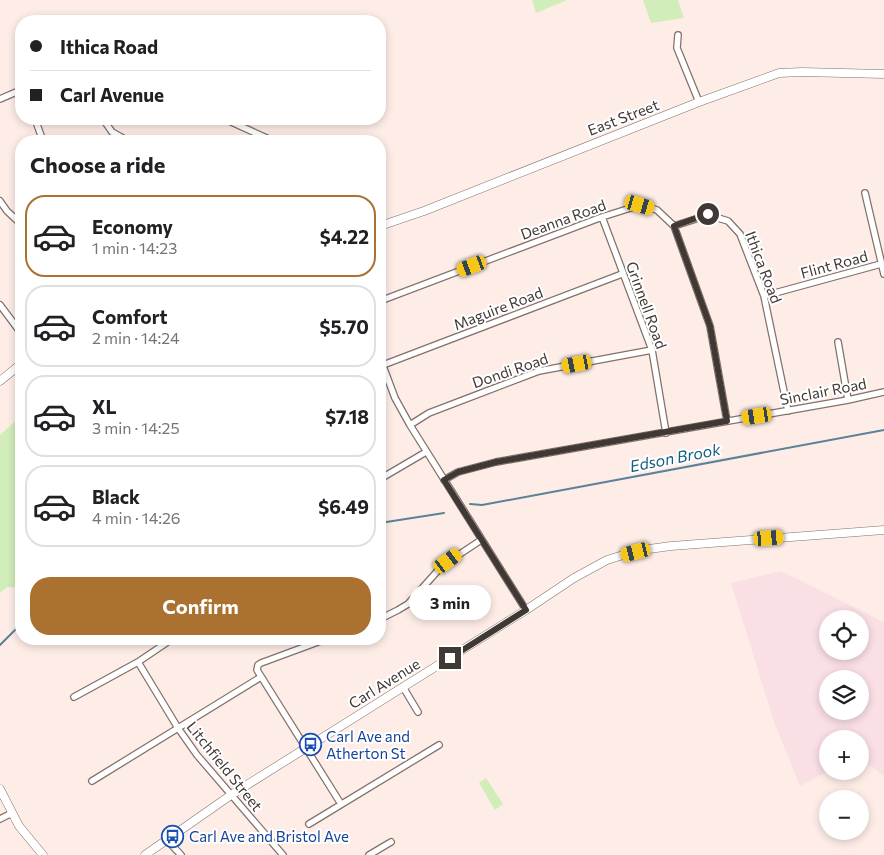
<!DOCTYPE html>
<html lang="en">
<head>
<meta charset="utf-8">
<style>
  :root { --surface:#fff; --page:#f2f2f2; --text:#202124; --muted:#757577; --line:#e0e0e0; --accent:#aa7130 }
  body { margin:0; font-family:Commissioner,sans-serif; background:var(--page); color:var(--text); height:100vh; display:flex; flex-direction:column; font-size:19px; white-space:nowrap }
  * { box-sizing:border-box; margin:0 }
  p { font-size:16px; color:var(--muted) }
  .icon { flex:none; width:28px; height:28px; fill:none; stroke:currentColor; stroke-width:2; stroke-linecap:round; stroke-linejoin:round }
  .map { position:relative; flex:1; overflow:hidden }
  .sheet { position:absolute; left:15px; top:135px; width:371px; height:510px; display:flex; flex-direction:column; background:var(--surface); border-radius:20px; box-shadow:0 2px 8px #0003 }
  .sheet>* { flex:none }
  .hud { position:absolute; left:15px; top:15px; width:371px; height:110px; border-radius:20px; box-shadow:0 2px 8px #0003; display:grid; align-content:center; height:110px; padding:0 15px; background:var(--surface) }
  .controls { position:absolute; left:819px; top:610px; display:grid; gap:10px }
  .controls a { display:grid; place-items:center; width:50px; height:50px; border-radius:50%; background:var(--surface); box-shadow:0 2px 8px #0003; font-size:25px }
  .end { position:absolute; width:22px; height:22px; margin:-11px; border:6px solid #403835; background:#fff; box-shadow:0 0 0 2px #fff }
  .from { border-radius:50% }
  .bubble { position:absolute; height:35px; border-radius:18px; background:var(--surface); box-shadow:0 2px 8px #0003; font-size:16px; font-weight:700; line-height:35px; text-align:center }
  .car { position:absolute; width:15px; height:30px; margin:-15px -8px; border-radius:6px; box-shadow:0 0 4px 1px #0007; background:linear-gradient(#f5c518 24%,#345 0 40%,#f5c518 0 76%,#345 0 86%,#f5c518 0) }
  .hud b { display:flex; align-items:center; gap:18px; height:48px; font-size:19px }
  .hud b+b { border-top:1px solid var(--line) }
  .hud i { width:12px; height:12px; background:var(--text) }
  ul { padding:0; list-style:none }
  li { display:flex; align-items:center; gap:15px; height:82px; margin:0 10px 8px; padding:0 5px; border:2px solid var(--line); border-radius:20px }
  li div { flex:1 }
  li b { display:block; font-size:19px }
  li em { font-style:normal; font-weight:700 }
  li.current { border-color:var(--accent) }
  li>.icon { width:45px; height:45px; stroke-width:1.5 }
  h2 { padding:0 15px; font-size:22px; line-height:60px }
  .action { display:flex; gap:10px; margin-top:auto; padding:10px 15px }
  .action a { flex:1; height:58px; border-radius:20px; background:var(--accent); color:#fff; font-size:20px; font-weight:700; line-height:58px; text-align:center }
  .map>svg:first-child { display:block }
</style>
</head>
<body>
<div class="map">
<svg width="884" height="855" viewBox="0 0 884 855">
  <rect width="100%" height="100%" fill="#feede7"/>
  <path fill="#fadfe5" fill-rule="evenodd" d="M781,571L884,622V776L860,758V739H828V771H829L800,786L774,722L731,583ZM828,619H860V651H828ZM828,679H860V711H828Z"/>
  <path fill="#d1edba" d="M532,0H567L536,13Z
    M643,0H678L684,18L651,23Z
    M21,416V588L7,587L0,593V435Z
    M486,778L503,804L495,810L479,783Z"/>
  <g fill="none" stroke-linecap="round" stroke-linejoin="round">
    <path stroke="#5b8298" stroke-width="2" d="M470,504L482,505L884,430
      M380,523L444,513
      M0,645L21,624"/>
    <defs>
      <path id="street" d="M678,35L677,48L699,102
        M0,99L21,90
        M35,119L43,141
        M103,119L112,132L128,141
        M225,119L273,141
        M865,193L884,274
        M0,201L7,211L21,224
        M602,217L652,350L666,433
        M674,226L708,215L728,221L740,234L764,296L788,411
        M764,296L881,264
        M380,301L602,217L640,205L657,210L674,226L710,326L727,421
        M0,305L21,333
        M838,342L848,400
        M380,358L395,398L410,425L526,610
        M383,365L622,274
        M410,425L429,413L539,371L652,350
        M380,479L426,452
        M444,480L458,472L496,462L848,400L884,392
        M380,619L398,610L408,604L442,566L481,540
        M326,639L261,663L258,665L257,670L341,804
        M138,662L178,728L197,755L283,855
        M403,687L418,712
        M74,697L138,662L172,639
        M92,781L261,677
        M0,819L12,813
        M309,824L439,745
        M166,839L181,855
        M369,855L391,842"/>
      <path id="secondary" d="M380,226L424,211L699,102L779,73L802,72L884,74
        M0,381L21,364
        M0,789L19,826L43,855
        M145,855L231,795L526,610L574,578L607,560L623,555L649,549L671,546L884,530"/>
    </defs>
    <use href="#street" stroke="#83716a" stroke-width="8"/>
    <use href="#secondary" stroke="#83716a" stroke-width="9"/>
    <use href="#street" stroke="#fff" stroke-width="5.5"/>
    <use href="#secondary" stroke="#fff" stroke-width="8"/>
  </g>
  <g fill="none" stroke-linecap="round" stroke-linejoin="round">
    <path stroke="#403835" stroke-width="6" d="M450,658L526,610L444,480L458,472L496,462L727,421L710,326L674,226L708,214"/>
  </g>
  <defs>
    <symbol id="bus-ring" viewBox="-11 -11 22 22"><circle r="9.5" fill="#fff" stroke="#1a4fb4" stroke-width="1.5"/><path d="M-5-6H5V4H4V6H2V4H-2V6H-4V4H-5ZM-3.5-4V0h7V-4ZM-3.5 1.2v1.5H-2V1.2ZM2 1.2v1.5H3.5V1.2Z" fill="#1a4fb4"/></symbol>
  </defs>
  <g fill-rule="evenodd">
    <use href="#bus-ring" x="298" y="732" width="25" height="25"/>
    <use href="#bus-ring" x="160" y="824" width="25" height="25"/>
  </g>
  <g text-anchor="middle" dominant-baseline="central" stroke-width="4" stroke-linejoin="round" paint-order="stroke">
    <g font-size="15" fill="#403835" stroke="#fff">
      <text transform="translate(623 117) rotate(-21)">East Street</text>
      <text transform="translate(563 219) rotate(-20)">Deanna Road</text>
      <text transform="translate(834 264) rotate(-15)">Flint Road</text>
      <text transform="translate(764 267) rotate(69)">Ithica Road</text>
      <text transform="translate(647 305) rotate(70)">Grinnell Road</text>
      <text transform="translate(498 308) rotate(-21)">Maguire Road</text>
      <text transform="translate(510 370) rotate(-19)">Dondi Road</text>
      <text transform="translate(823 391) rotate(-11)">Sinclair Road</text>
      <text transform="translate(384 683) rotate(-32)">Carl Avenue</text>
      <text transform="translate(225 766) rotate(51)">Litchfield Street</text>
    </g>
    <g font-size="15" fill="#164399" stroke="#fff" text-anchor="start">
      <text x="326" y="736">Carl Ave and<tspan x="326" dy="17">Atherton St</tspan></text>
      <text x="189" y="836">Carl Ave and Bristol Ave</text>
    </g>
    <g font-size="16" font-style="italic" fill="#125f7f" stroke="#fff">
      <text transform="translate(675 457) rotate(-11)">Edson Brook</text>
    </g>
  </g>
</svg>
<div class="controls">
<a><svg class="icon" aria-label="locate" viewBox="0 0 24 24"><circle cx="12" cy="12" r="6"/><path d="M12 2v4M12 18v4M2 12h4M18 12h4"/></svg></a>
<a><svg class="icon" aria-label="layers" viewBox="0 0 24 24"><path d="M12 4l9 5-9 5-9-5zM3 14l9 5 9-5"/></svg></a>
<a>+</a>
<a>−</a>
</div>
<i class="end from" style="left:708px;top:214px"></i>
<i class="end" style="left:450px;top:658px"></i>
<div class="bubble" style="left:409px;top:585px;width:82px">3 min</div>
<i class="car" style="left:640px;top:205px;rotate:106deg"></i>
<i class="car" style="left:472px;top:266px;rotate:249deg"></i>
<i class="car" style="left:577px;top:364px;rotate:259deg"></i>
<i class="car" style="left:757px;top:416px;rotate:261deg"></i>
<i class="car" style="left:769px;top:538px;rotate:86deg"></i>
<i class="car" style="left:636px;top:552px;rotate:256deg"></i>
<i class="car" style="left:448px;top:561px;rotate:54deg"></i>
<div class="hud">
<b><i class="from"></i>Ithica Road</b>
<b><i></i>Carl Avenue</b>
</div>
<section class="sheet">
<h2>Choose a ride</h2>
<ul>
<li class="current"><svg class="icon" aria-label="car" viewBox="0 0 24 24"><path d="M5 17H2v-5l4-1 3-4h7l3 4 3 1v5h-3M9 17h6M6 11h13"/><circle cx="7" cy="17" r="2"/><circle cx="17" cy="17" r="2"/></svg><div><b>Economy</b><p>1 min · 14:23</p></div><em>$4.22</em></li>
<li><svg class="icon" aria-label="car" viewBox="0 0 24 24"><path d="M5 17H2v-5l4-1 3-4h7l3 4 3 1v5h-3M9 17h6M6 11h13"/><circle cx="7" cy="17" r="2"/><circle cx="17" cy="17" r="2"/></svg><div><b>Comfort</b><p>2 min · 14:24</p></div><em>$5.70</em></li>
<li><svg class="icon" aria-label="car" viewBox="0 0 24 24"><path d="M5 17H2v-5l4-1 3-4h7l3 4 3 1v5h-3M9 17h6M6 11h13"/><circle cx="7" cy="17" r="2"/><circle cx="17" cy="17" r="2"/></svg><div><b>XL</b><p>3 min · 14:25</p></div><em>$7.18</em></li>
<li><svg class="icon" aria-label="car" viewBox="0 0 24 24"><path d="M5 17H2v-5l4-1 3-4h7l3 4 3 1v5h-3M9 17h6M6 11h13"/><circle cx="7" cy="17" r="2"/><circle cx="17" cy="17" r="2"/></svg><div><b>Black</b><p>4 min · 14:26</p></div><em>$6.49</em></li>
</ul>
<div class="action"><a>Confirm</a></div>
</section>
</div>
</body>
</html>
